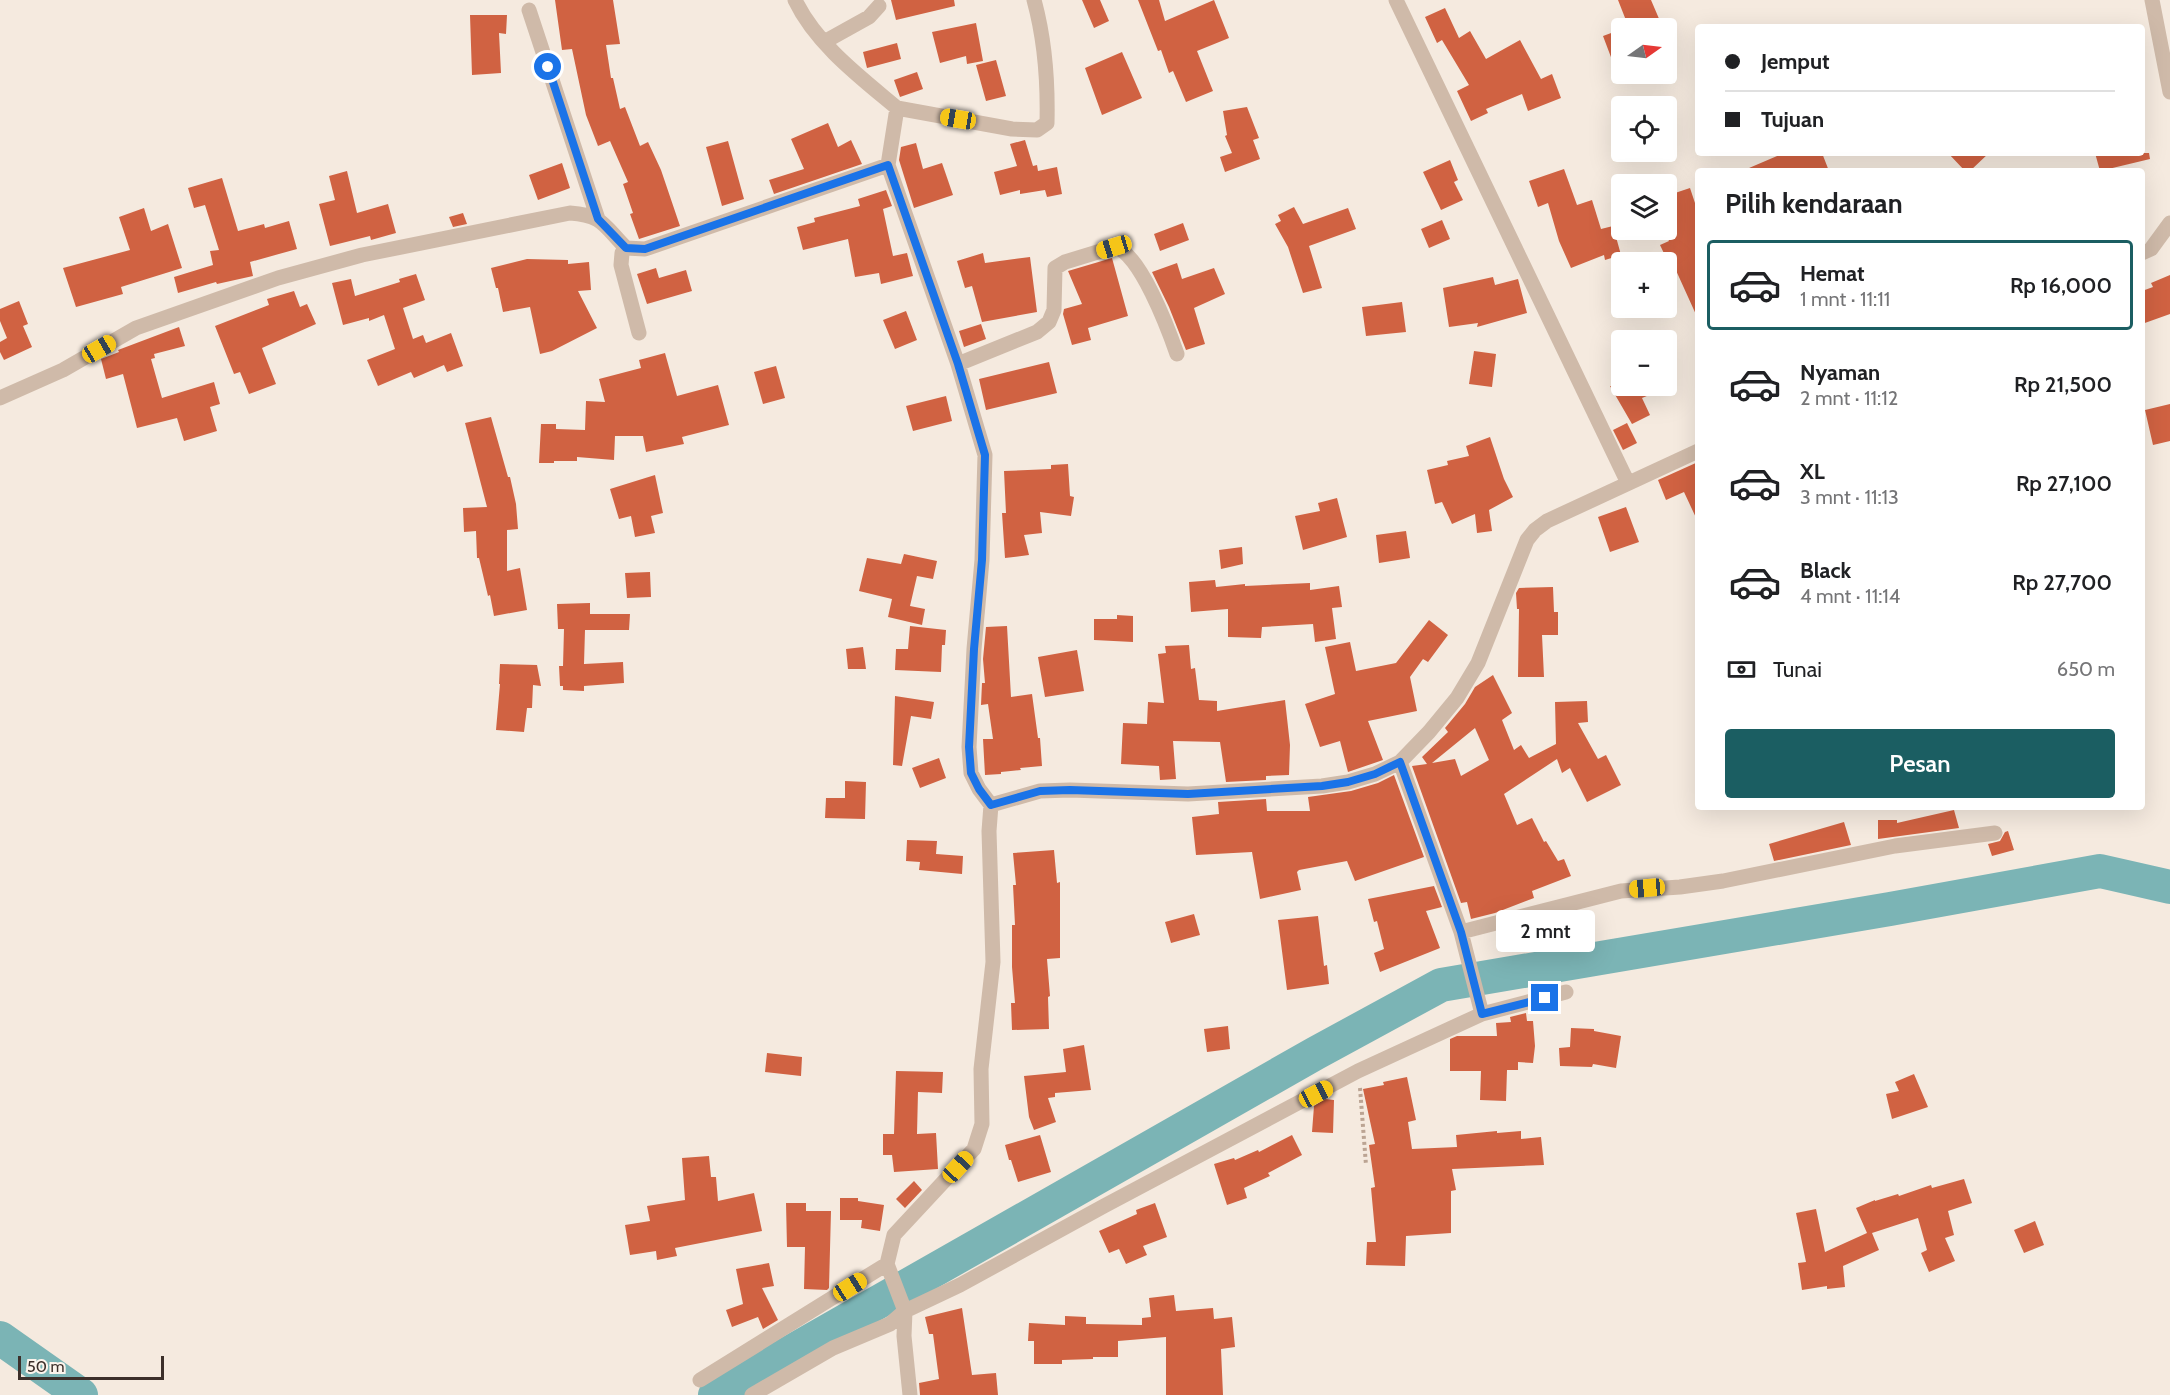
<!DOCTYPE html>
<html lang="id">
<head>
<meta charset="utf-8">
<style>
  :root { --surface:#fff; --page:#f6f6f6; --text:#202124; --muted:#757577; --line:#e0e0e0; --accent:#1b5e62 }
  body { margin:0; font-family:Cabin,sans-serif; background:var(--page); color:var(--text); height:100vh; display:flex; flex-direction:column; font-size:22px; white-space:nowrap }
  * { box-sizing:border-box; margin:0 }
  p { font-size:20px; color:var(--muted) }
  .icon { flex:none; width:33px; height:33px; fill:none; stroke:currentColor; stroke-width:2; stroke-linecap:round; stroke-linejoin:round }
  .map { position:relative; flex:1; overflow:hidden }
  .sheet { position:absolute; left:1695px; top:168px; width:450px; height:642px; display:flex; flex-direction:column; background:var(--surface); border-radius:6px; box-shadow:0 6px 24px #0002 }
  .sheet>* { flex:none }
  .banner { position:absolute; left:1695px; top:24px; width:450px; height:132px; border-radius:6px; box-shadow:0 6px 24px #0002; display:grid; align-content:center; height:132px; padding:0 30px; background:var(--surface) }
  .needle { width:39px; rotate:76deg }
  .tools { position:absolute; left:1611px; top:18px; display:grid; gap:12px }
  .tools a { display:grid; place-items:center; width:66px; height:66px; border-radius:6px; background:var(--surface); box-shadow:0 6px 24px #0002; font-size:30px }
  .scale { position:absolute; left:18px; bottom:15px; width:146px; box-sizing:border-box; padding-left:6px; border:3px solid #3c2f2a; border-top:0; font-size:16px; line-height:21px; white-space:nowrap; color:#3c2f2a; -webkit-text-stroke:4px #fcf4ec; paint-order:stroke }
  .end { position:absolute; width:27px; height:27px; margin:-14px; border:8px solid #1a73e8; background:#fff; box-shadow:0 0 0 3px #fff }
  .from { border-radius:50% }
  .bubble { position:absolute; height:42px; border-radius:6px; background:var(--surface); box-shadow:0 6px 24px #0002; font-size:20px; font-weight:600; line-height:42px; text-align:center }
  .car { position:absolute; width:18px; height:36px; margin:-18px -9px; border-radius:8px; box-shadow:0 0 4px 2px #0007; background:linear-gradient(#f5c518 24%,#345 0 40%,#f5c518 0 76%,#345 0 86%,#f5c518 0) }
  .banner b { display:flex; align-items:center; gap:21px; height:57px; font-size:22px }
  .banner b+b { border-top:2px solid var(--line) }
  .banner i { width:15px; height:15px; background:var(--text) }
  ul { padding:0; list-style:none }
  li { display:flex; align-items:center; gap:18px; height:90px; margin:0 12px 9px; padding:0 18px; border:3px solid transparent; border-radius:6px }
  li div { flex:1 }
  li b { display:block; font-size:22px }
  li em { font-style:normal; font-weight:600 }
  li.on { border-color:var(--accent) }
  li>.icon { width:54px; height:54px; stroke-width:1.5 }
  h2 { padding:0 30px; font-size:27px; line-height:72px }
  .pay { display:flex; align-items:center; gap:15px; height:66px; padding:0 30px; font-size:22px }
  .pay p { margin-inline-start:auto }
  .primary-button { display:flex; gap:12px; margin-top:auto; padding:12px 30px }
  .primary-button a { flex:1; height:69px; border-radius:6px; background:var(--accent); color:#fff; font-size:24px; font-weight:600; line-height:69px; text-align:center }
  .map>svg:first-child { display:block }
</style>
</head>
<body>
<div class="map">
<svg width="2170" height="1395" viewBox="0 0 2170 1395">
  <rect width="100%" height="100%" fill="#f5eadf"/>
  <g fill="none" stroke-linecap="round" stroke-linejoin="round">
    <path stroke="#7bb4b5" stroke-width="34" d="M0,1338L81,1395
      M715,1395L1316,1053L1441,985L1890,909L2100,871L2170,887"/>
  </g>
  <path fill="#d06242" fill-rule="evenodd" d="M555,0H613L620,44L606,45L611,78H613L620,109L625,107L640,146L648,142L661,170L680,226L639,239L630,214L633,213L623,184L628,182L610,141L598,146L586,115L572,49L562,50Z
    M891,0H954L955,6L896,20Z
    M1082,0H1100L1109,21L1094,28Z
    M1138,0H1159L1165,21L1214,0L1229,38L1197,51L1213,91L1186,102L1173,71L1169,73L1161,50L1158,51Z
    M1618,0H1651L1663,28H1629Z
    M1445,8L1459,38L1470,31L1486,59L1520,40L1541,79L1552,74L1561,98L1528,111L1522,94L1486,109L1488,113L1471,121L1457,91L1469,85L1442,40L1437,43L1425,17Z
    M470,15H507L506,34L499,33L501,73L472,75Z
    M976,23L983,61L967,64L966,56L940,63L932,32Z
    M1622,29V81H1620L1603,36Z
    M897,43L901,59L867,68L863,52Z
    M1122,52L1142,98L1102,115L1085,68Z
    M996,60L1006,96L986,101L976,65Z
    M917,72L923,89L900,97L894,80Z
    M1247,107L1259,138L1253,140L1260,159L1225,172L1220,157L1232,153L1225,136L1227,135L1223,111Z
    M828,123L838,147L851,140L862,164L774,194L769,180L804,169L791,139Z
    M1025,140L1033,166L1037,165L1038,171L1057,167L1062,194L1047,197L1045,190L1020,194V190L1000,195L994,172L1017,166L1010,144Z
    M728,141L744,199L722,206L706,147Z
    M916,143L923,169L942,163L953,195L914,208L899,160L901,147Z
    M1784,153H1822L1829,171H1742Z
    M1948,153H1989L1970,171H1965Z
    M2095,153H2149L2150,159L2100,171Z
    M1450,160L1458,180L1454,182L1463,200L1441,210L1423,172Z
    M562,163L570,188L538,200L529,175Z
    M1564,169L1577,205L1592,200L1601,229L1613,226L1621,255L1605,260L1604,255L1571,268L1559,241L1548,203L1538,207L1529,181Z
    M347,171L357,213L388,204L396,233L371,240L370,236L330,246L319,204L335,200L329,176Z
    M222,178L238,231L264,224L265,228L289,221L297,249L250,262L253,276L217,284L216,282L178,293L174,277L213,265L210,251L219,250L205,205L194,208L188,188Z
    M1690,188L1698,212V319L1674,266L1671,268L1660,245L1669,241L1666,235V221L1671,219L1666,205V196Z
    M886,190L892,206L883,209L893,256L907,253L913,276L881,284L879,273L855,277L848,239L803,250L797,227L815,222L814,218L860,206L858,199Z
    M1294,207L1303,224L1348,208L1356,229L1309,246L1322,288L1303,293L1288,247L1275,224L1281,221L1278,215Z
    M144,208L151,231L168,224L182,268L121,287L123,294L76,307L63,268L130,250L119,217Z
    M463,213L467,224L453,227L449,217Z
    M1442,220L1450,239L1429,248L1421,229Z
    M1183,223L1189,240L1160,251L1154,234Z
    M983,253L985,263L1030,257L1037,312L982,322L972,286L965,288L957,261Z
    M1112,258L1128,316L1088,328L1091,340L1072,345L1063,314L1064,309L1082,304L1068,271Z
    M527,259L568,260V264L589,262L591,290L578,291L597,328L552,351L540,354L530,307L503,312L498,288H496L491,268Z
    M1177,263L1182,279L1214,268L1225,294L1194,308L1205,344L1186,350L1169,307L1152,272Z
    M656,268L659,278L686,270L692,291L647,304L637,274Z
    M416,274L425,300L403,308L413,339L423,335L426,343L451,333L463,366L447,372L444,365L414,378L411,372L378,386L367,360L395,349L384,315L369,321V318L343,325L332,283L351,279L355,296L400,282L399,279Z
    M2170,275V314L2142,324V291L2153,287L2151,283Z
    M1493,277L1495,285L1518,279L1527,313L1477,327L1478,323L1449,327L1443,288Z
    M294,291L300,307L307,304L316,324L262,348L276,384L249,394L240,372L234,374L215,326L269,305L267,299Z
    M19,301L28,324L23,326L32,347L4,360L0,352V342L7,338L0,321V309Z
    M1402,302L1406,332L1366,336L1362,307Z
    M906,311L917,340L895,349L883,320Z
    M981,324L986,339L964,347L959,331Z
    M179,327L185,346L154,354L155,358L151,359L162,398L214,382L220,404L210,407L217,431L184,441L177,418L137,428L123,374L106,379L101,359L119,352L118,350Z
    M1474,351L1496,354L1492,387L1469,384Z
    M665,353L677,396L718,385L729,425L682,437L684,444L646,452L643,436H615L614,460L577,457V461H554V463H539L541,424H556V429L585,430L586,401L605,402L599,379L641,368L639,360Z
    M1049,362L1057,393L986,410L979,379Z
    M776,366L785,398L763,404L754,372Z
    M1610,386H1671L1642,398L1650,415L1632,424Z
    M946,396L952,421L913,431L906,406Z
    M2170,404V441L2153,445L2145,410Z
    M491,417L508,477H510L516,504L518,529L507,530V571L520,568L527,610L494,616L490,595L488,596L479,558H477L476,531L464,532L463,508L487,507L465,423Z
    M1627,423L1637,443L1623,450L1613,430Z
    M1490,437L1504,479L1513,497L1489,510L1492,531L1477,533L1475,514L1452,524L1442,502L1435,504L1427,470L1448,465L1447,461L1469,456L1466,446Z
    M1698,462V522L1684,492L1666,500L1658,480Z
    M1068,464L1070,496L1074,497L1071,516L1040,512L1042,533L1024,535L1029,555L1005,558L1002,513H1006L1004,471L1051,469V465Z
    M655,475L663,513L651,516L655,533L635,537L631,516L619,519L610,489Z
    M1337,498L1347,537L1303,550L1295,516L1320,511L1318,503Z
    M1626,507L1639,542L1610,552L1598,517Z
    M1406,531L1410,558L1379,563L1376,535Z
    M1242,547L1243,564L1221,569L1219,550Z
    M904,554L937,561L933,579L917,576L910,606L925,609L922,625L888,617L892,599L859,591L867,558L901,564Z
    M650,572L651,597L627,598L625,573Z
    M1215,580L1216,587L1245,584V586L1310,583V590L1339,586L1342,607L1332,608L1336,639L1315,642L1313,624L1262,627L1261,638L1228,637V609L1191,612L1189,582Z
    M1553,587L1554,612H1558V635H1542L1544,677H1518L1519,609H1517L1516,593L1519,588Z
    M590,603V614H630L629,630H585L584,664L623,662L624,683L584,686V691L563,690V686H560L559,666H563L564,629H558L557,604Z
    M1117,615L1133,616V642L1094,640V619H1117Z
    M1429,620L1448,635L1428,662L1423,659L1410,677L1417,711L1368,721L1383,760L1348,772L1340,741L1320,747L1305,704L1335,694L1325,647L1350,642L1356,671L1396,663Z
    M910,626L946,630L945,645H942L941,672L895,670L896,649H908Z
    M1007,626L1011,697L1032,694L1038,738H1040L1042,766L1020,768L1021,770L1001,772V774L985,775L983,739H993L988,704L981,705L982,683H985L983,659L986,627Z
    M1189,645L1191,669L1195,668L1199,700L1217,701V711L1285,700L1290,745L1289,775L1266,776V780L1226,782L1220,742L1173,741L1176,779L1160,780L1159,766L1121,764L1123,723L1147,724L1148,702L1164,703L1158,654L1166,653L1165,646Z
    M863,647L866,669H848L846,649Z
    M1077,650L1084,691L1045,697L1038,657Z
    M500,664L537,665L541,686L533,685L532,708H527L524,732L496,730L500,684H499Z
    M1493,675L1512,713L1502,720L1514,750L1521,745L1529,758L1556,744L1555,702L1587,701L1588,722L1578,723L1598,759L1606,755L1621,785L1587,802L1570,768L1562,773L1557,759L1504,794L1517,825L1532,818L1544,842L1546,841L1558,861L1564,859L1571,876L1532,891L1534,898L1495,913L1471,919L1467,902L1461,903L1412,766L1427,764L1422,757L1448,732L1445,728L1465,704L1475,687ZM1475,728L1489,760L1461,776L1455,759L1432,763Z
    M895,696L934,702L931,719L911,716L902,766L893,765Z
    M939,758L946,778L920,788L912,768Z
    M1394,775L1424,857L1355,881L1347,861L1299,870L1297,872L1301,890L1260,899L1252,852L1196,855L1192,817L1219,814L1218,802L1266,799L1267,811H1310L1308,797L1351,791L1378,783Z
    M845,781L866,782L865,819L825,818L826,798H845Z
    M1954,810L1959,828L1878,839V820H1897V823Z
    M1844,822L1851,845L1774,861L1769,844Z
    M2008,831L2014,850L1992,856L1988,844L2000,841L2005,832Z
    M907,840L937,841L936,854L963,856L962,874L919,870L920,862L906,861Z
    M1054,850L1057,883L1060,882V958L1047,959L1050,996L1048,997L1049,1029L1012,1030L1011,1003H1015L1012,967V925H1015L1013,885H1016L1013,853Z
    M1434,886L1442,907L1426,911L1440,948L1380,972L1374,953L1384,949L1377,921L1374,922L1368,899Z
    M1194,914L1200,935L1171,943L1165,922Z
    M1318,916L1324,966L1327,965L1329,984L1287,990L1278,920Z
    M1526,1013L1527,1021H1533L1535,1046L1533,1063L1518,1062V1070H1507L1506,1101L1480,1100L1481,1071H1450V1039L1457,1036H1497L1496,1023L1511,1022L1510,1017Z
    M1228,1026L1230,1049L1207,1052L1204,1029Z
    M1571,1028L1594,1029V1031L1621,1036L1616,1068L1593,1064L1592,1067L1560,1066L1559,1048L1570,1047Z
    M1084,1045L1091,1090L1055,1093V1097L1048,1098L1056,1122L1034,1130L1029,1117L1024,1076L1066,1072L1063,1049Z
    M767,1053L802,1057L801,1076L765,1072Z
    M896,1071L943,1072L942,1093L918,1092L917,1134L936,1133L938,1169L894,1172L892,1155H883V1134H894Z
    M1914,1074L1928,1107L1892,1119L1886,1094L1899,1091L1895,1082Z
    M1407,1077L1416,1120L1408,1122L1412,1149L1457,1147L1456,1135L1497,1131V1133L1521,1131V1139L1541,1137L1544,1165L1452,1169L1456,1190L1451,1191V1233L1406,1236L1405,1266L1366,1265L1367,1242H1376L1371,1188L1375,1187L1369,1145L1375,1144L1363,1089L1384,1085L1383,1082Z
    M1325,1099L1334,1100L1333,1133L1312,1132L1314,1106Z
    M1040,1135L1051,1172L1018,1182L1011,1160H1009L1005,1145Z
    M1292,1135L1302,1155L1268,1173L1270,1176L1244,1188L1247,1198L1227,1205L1214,1164L1234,1158L1235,1160L1258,1150L1259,1152Z
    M709,1156L711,1177H716L718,1201L754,1193L762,1231L675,1248L677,1256L657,1260L656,1251L630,1255L625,1225L650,1221L647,1206L685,1200L682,1158Z
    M1964,1179L1972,1203L1948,1211L1954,1235L1945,1238L1955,1261L1929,1272L1921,1253L1927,1250L1918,1218L1872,1233L1879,1250L1843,1266L1845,1287L1827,1289V1286L1802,1290L1798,1263L1806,1262L1796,1213L1816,1209L1825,1252L1867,1233L1856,1208L1875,1200V1201L1898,1194L1899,1196L1931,1185L1932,1188Z
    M914,1181L922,1190L905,1208L896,1199Z
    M840,1198H858V1201L884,1205L880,1231L861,1228L862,1220H840Z
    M786,1203H806V1211H831L829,1288L827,1290L804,1289L805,1247H787Z
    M1155,1203L1167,1237L1143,1246L1147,1255L1126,1264L1119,1249L1109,1253L1099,1231L1137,1214L1136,1210Z
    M2035,1221L2044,1245L2024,1253L2014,1230Z
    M769,1263L774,1286L762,1288L778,1320L763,1329L758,1317L732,1327L726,1310L743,1304L736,1269Z
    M1174,1295L1176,1311L1213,1308L1214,1319L1232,1317L1235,1347L1221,1349L1223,1395H1166V1337L1118,1341V1357H1093V1359L1062,1360V1364H1034V1341H1028L1029,1323L1065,1325V1316L1086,1317V1324L1142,1325V1318L1151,1317L1149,1298Z
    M962,1308L972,1375L996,1373L998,1395H920L919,1383L939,1379L933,1334H929L925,1317Z"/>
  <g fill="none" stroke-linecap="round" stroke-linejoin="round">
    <path stroke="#bba493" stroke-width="4" stroke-dasharray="3 3" stroke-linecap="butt" d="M1360,1088L1366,1165"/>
    <path stroke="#cfbaa9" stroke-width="15" d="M795,0C816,44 860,77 897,108L888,165L958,364L985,455L982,560L974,649L969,747L971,773L979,789L991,805
      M1396,0L1628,483
      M2152,0L2170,92
      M529,10L598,219
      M824,42L869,17L879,6
      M897,108L1012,129L1037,130L1047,123C1048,82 1045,40 1034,0
      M626,248L622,253L621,265L639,333
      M2142,253L2151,249L2170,223
      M958,364L1037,332L1049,322L1054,310L1055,268L1065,262L1114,247C1139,250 1169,331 1177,354
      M0,398L63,370L136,328L278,278L362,255L570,213C603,215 604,226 626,248L645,249L888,165
      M1400,762L1461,932L1482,1014
      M1461,932L1621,891L1680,887L1723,881L1895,846L1995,833
      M700,1380L887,1264
      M752,1395L833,1348L890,1324L905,1311L960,1285L1104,1206L1358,1071L1482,1014L1566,992
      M910,1395L904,1336L905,1311L887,1264L894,1235L974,1149L982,1124L981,1069L993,962L989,831L991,805L1040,791L1070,790L1188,794L1322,786L1348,782L1375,774L1400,762L1429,732L1457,698L1478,663L1527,540L1535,530L1547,521L1698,451"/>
  </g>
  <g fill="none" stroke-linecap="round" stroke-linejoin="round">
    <path stroke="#1a73e8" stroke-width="8" d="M548,67L598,219L626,248L645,249L888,165L958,364L985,455L982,560L974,649L969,747L971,773L979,789L991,805L1040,791L1070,790L1188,794L1322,786L1348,782L1375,774L1400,762L1461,932L1482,1014L1545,998"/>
  </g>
</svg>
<div class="tools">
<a><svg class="needle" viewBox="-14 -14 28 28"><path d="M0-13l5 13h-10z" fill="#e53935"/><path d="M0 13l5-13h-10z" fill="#757577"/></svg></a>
<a><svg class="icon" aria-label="locate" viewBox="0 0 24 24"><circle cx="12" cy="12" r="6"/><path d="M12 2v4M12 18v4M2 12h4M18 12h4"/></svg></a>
<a><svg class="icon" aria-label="layers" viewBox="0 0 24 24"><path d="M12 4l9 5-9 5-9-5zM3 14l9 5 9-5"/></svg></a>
<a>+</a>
<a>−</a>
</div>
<div class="scale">50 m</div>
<i class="end from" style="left:548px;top:67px"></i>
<i class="end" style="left:1545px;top:998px"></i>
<div class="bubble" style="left:1496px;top:910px;width:99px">2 mnt</div>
<i class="car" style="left:958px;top:119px;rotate:279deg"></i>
<i class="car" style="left:1114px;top:247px;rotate:253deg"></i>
<i class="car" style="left:99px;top:349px;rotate:60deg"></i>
<i class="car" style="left:1647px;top:888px;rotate:265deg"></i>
<i class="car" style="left:1316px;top:1094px;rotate:62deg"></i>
<i class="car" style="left:958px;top:1167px;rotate:43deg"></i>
<i class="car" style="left:850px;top:1287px;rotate:58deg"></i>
<div class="banner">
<b><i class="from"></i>Jemput</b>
<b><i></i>Tujuan</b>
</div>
<section class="sheet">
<h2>Pilih kendaraan</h2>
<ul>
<li class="on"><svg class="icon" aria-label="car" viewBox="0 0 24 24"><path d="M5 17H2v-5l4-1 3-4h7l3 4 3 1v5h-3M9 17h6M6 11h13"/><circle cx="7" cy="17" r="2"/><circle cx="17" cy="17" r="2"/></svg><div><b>Hemat</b><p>1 mnt · 11:11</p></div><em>Rp 16,000</em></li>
<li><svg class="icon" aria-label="car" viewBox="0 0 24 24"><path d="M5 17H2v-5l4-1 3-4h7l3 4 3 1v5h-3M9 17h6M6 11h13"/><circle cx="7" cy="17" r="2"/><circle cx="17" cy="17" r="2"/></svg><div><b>Nyaman</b><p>2 mnt · 11:12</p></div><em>Rp 21,500</em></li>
<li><svg class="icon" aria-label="car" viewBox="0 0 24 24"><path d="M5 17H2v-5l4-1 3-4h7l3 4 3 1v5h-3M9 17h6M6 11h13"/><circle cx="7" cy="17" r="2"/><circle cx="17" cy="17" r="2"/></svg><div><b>XL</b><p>3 mnt · 11:13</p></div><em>Rp 27,100</em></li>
<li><svg class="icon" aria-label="car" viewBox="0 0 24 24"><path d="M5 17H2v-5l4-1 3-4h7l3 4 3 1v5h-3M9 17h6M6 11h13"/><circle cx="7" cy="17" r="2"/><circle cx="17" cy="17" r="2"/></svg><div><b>Black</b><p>4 mnt · 11:14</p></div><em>Rp 27,700</em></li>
</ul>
<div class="pay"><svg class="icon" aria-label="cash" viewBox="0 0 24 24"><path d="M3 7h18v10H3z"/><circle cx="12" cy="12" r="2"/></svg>Tunai<p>650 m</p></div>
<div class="primary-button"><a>Pesan</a></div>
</section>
</div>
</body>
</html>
